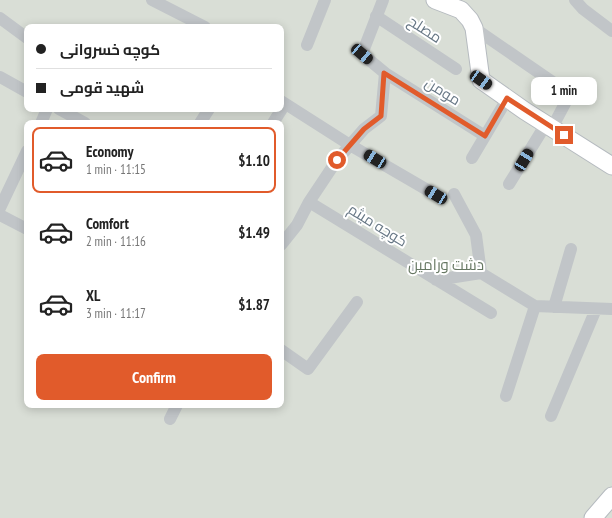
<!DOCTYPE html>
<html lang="en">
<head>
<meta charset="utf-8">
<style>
  :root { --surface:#fff; --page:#f2f2f2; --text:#222; --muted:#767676; --line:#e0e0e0; --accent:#e15b2b }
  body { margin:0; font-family:"PT Sans Narrow",Cairo,sans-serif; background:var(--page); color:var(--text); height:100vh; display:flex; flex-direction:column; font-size:15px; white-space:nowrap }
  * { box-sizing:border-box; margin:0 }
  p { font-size:13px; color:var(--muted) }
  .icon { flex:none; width:22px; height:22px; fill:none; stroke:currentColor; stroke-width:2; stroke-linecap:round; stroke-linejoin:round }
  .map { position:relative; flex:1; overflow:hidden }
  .panel { position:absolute; left:24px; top:120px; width:260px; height:288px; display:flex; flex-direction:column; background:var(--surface); border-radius:8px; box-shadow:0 2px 10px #0003 }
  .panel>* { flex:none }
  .top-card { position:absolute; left:24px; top:24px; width:260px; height:88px; border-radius:8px; box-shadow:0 2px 10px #0003; display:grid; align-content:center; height:88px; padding:0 12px; background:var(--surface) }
  .end { position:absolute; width:18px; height:18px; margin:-9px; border:5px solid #e15b2b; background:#fff; box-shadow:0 0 0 2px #fff }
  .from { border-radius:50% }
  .bubble { position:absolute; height:28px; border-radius:8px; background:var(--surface); box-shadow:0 2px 10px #0003; font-size:13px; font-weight:700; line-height:28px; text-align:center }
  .car { position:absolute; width:12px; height:24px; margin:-12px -6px; border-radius:5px; box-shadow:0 0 3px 1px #0007; background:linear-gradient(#222 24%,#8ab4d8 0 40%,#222 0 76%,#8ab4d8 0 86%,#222 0) }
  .top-card b { display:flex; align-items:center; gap:14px; height:38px; font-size:15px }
  .top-card b+b { border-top:1px solid var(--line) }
  .top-card i { width:10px; height:10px; background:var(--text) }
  ul { padding:7px 0 0; list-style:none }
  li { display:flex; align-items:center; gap:12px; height:66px; margin:0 8px 6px; padding:0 4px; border:2px solid transparent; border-radius:8px }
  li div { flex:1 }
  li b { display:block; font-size:15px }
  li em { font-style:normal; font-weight:700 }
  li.current { border-color:var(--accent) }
  li>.icon { width:36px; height:36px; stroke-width:1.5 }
  .action { display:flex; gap:8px; margin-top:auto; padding:8px 12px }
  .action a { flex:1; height:46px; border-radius:8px; background:var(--accent); color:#fff; font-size:16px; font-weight:700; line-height:46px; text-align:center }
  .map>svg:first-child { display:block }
</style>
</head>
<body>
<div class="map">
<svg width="612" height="518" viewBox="0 0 612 518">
  <rect width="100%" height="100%" fill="#f7f8f5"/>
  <path fill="#d9ded6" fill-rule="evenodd" d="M0,0H612V518H0ZM27,27H281V109H27ZM27,123H281V405H27Z"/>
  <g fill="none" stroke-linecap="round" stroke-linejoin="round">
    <defs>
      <path id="secondary" d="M435,0L461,10L470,20L474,28L481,80L525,111L612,166
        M593,518L612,496"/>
    </defs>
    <use href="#secondary" stroke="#b5babf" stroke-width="19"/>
    <path stroke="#c1c5c8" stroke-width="12" d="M152,0L205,27
      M575,0L583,9L612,31
      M376,16L456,69
      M0,18L27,38
      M474,28L570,94L552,128
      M307,45L325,0
      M385,73L485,136
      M0,77L27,92
      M281,101L350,145L436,195
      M59,109L85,123
      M41,123L47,109
      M200,123L209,109
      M273,123L285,104
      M472,158L507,99
      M509,184L546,124
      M309,202L491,313
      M0,208L27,151
      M0,215L27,229
      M281,245L297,225L309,202L337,160L364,129L381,116L385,73L362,54L383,0
      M481,273L535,306L612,309
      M436,280L481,273L476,235L454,194
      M554,307L571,249
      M281,350L308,369L357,302
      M506,396L535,306
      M551,416L596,309
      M170,419L177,405"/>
    <use href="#secondary" stroke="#fff" stroke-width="17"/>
  </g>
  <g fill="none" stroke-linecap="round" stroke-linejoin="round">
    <path stroke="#e15b2b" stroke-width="5" d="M337,160L364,129L381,116L384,73L485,136L507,98L564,135"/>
  </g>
  <g text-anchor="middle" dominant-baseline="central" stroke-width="4" stroke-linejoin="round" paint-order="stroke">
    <g font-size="15" fill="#677785" stroke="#fff">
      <text transform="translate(425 29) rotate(33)">مصلح</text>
      <text transform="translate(443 91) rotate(32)">مومن</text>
      <text transform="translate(378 225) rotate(32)">کوچه میثم</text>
    </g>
    <g font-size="15" fill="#667762" stroke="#fff">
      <text x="446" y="264">دشت ورامین</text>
    </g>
  </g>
</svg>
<i class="end from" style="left:337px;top:160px"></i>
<i class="end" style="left:564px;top:135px"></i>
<div class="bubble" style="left:531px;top:77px;width:66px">1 min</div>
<i class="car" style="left:362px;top:54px;rotate:130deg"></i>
<i class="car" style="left:481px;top:80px;rotate:125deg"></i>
<i class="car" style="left:375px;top:159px;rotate:301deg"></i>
<i class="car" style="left:524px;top:160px;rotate:31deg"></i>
<i class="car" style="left:436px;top:195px;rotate:301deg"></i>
<div class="top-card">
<b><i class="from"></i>کوچه خسروانی</b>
<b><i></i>شهید قومی</b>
</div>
<section class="panel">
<ul>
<li class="current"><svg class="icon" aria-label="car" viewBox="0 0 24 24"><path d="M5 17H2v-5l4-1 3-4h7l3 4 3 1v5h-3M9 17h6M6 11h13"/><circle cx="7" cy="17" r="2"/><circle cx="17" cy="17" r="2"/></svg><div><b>Economy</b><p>1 min · 11:15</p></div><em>$1.10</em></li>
<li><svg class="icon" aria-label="car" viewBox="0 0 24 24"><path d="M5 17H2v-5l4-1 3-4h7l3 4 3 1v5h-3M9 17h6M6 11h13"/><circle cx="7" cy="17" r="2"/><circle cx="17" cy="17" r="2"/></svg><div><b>Comfort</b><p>2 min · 11:16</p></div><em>$1.49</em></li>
<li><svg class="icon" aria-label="car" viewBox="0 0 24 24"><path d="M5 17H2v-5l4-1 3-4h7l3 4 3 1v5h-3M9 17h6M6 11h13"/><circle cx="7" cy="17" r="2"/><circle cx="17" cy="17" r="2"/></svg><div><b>XL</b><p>3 min · 11:17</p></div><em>$1.87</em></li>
</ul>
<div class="action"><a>Confirm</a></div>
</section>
</div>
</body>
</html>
